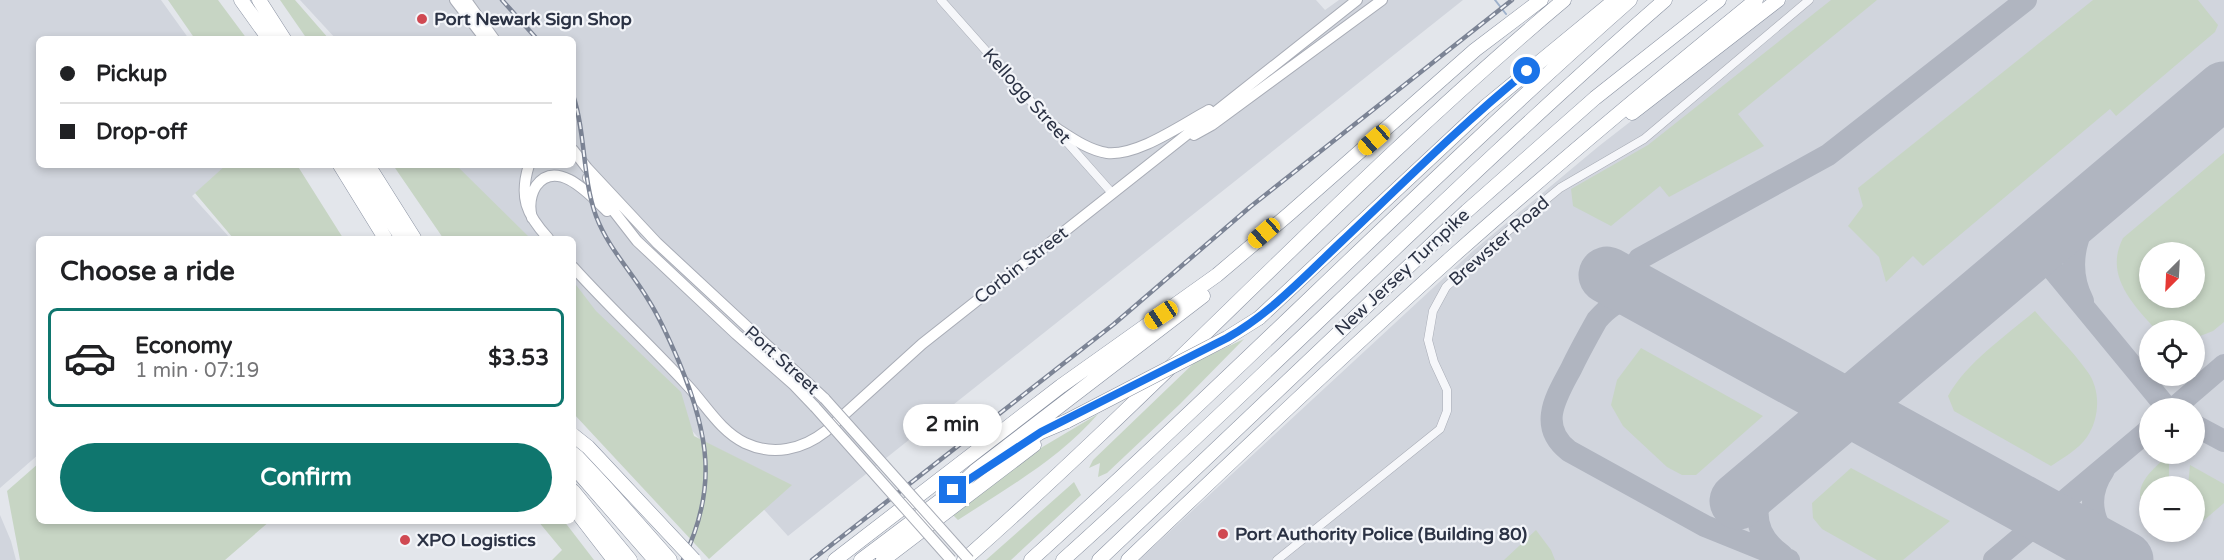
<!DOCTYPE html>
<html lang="en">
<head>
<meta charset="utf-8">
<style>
  :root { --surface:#fff; --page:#f2f2f2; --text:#202124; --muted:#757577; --line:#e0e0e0; --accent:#0f766e }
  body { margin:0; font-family:"Varela Round",sans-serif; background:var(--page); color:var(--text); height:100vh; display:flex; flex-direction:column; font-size:22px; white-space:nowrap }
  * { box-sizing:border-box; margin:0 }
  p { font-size:20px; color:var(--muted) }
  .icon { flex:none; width:33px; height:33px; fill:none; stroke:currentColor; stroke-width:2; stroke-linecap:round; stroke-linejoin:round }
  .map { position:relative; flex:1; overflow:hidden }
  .details { position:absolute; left:36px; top:236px; width:540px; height:288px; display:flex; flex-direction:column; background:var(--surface); border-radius:9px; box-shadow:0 3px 9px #0003 }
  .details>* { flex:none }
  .guide { position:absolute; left:36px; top:36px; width:540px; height:132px; border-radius:9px; box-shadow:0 3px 9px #0003; display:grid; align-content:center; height:132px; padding:0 24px; background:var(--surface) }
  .needle { width:39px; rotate:204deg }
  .fabs { position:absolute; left:2139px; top:242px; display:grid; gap:12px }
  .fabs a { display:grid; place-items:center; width:66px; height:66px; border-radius:50%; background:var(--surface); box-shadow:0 3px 9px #0003; font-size:30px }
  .end { position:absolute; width:27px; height:27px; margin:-14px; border:8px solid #1a73e8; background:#fff; box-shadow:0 0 0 3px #fff }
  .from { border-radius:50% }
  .bubble { position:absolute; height:42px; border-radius:21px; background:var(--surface); box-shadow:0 3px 9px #0003; font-size:20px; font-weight:700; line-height:42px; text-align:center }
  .car { position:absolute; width:18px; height:36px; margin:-18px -9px; border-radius:8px; box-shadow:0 0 4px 2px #0007; background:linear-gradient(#f5c518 24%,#345 0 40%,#f5c518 0 76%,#345 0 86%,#f5c518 0) }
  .guide b { display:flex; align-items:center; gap:21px; height:57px; font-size:22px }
  .guide b+b { border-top:2px solid var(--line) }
  .guide i { width:15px; height:15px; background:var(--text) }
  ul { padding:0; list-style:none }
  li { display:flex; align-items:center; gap:18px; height:99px; margin:0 12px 9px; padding:0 12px; border:3px solid transparent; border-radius:9px }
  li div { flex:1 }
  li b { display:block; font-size:22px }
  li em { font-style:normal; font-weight:700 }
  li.selected { border-color:var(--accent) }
  li>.icon { width:54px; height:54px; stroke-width:1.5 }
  h2 { padding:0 24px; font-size:27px; line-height:72px }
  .button { display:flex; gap:12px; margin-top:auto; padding:12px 24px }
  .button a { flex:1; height:69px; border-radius:36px; background:var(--accent); color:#fff; font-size:24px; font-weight:700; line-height:69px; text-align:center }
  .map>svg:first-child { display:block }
</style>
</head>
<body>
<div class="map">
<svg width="2224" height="560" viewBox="0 0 2224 560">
  <rect width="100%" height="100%" fill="#e3e6eb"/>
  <path fill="#d1d5dd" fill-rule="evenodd" d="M0,0H161L189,39H39V165H228L192,196L230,238H39V454L0,488Z
    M300,0H1316L1325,10L1339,0H1463L788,536L573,300V238H517L450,165H573V39H336Z
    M1787,0H2224V560H1139L1474,250L1599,146ZM2150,252H2194V297H2150ZM2150,330H2194V375H2150ZM2150,408H2194V453H2150ZM2150,486H2194V531H2150Z
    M0,515L11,541L16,560H0Z"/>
  <path fill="#c7d5c4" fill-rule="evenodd" d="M168,0H218L247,39H195Z
    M280,0H295L329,39H307Z
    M1831,0H1877L1738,114L1764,146L1669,197L1660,186L1611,226L1573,206L1571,189L1648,145Z
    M2093,0H2198L2218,25L2215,32L2116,116L2110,109L1923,266L1913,256L1886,282L1879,257L1848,226L1863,206L1858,188Z
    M2224,153V322L2213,331L2195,338L2194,330H2156C2132,303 2104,275 2123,238ZM2150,252H2194V297H2150Z
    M226,165H297L343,238H233L195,193Z
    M393,165H456L530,238H443Z
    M573,281L596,311L681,392L694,436L792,485L709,559L573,413Z
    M2035,311C2052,331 2072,350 2087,371C2101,389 2100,418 2087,437C2079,449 2063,458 2051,466L1954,411L1948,396C1967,362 2006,336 2035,311Z
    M1244,339L1180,404L1107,473L1098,477L1100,463L1089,468L1093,460L1195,362Z
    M1641,348L1763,416L1696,475H1682L1667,467L1623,426L1611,405L1617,380Z
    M1098,414C1059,459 1007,488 958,520L952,514L1029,455Z
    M2169,455V486H2150L2149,517C2128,489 2148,473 2169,455Z
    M39,463V520L270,521L225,560H20L7,491Z
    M2190,465L2224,484V503L2195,528L2194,486H2188Z
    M1851,468L1950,521L1903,560H1877L1822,529L1813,518L1812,503Z
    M1074,482L1081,495L1011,560H986Z
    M538,521H564L594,560H552L562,550Z
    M1536,530L1551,550L1555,560H1504Z"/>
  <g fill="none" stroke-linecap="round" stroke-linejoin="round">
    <path stroke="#9eb1cb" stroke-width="2" d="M1495,0L1506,14"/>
    <path stroke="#b0b5c0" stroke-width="22" d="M2036,249L2167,408
      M1639,293L1631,279L1634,268L1639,259L1828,155L2026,0
      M2083,301C2061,258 2083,214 2114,183
      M1669,309C1638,297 1621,292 1597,320C1588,336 1579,352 1571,369C1556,397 1537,426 1569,451L1705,526L1789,560
      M2174,408L2224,365
      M2194,425L2224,441
      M1779,466C1753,496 1747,530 1782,555
      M2104,470C2080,505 2099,536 2128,560
      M1994,560L2150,429"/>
    <path stroke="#b0b5c0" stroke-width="57" d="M1607,275L2125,560
      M1738,501L2224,90"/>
    <defs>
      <path id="minor" d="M941,0L1112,193
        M1277,560L1440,429L1447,411V390L1434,362L1428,340L1433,311L1446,287L1496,241L1560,188L1644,139L1809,0"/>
      <path id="secondary" d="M455,0L485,39
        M466,0L494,39
        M1053,126C1069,136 1087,150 1107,153C1138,156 1181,125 1209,110
        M1194,135L1212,125L1382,0
        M573,150L587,168L657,243L825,399
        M529,165C519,197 526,214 548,238
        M588,178L637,241L736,334L794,385L815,407
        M532,218C529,207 530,196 536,186C557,157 591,196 607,211
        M573,267C610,308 650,345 687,385C706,405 720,431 745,443C773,456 802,450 826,431L922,344L1357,0"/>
      <path id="motorway" d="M241,0L269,39
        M259,0L284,39
        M1632,113L1778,0
        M340,165L385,238
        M354,165L402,238
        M368,165L414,238
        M1259,318L1485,107L1615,0
        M1021,445L1041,432L1067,421
        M573,450L670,560
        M573,466L655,560
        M959,486L975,471L1203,296
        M573,491L630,560
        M573,507L614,560
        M835,560L1061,386L1217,275L1289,214L1475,50L1541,0
        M861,560L965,482
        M883,560L1034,445
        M964,560C1169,379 1354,176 1564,0
        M1031,560C1234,377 1425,181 1630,0
        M1063,560C1267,377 1458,180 1665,0
        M1099,560L1467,211L1595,98L1719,0
        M1128,560C1235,458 1342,356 1452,257C1551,169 1653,84 1756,0"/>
    </defs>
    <use href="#minor" stroke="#a8acb6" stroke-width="9"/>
    <use href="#secondary" stroke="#a8acb6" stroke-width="12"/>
    <use href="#motorway" stroke="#8a92a2" stroke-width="15"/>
    <use href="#minor" stroke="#f6f7fa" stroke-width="8"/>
    <use href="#secondary" stroke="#fff" stroke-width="10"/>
    <use href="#motorway" stroke="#fff" stroke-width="14"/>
    <defs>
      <path id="rail" d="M502,0L537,39
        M573,95C586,134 582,177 596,216C608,248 632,272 649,301C661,320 670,341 679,362C709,434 718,488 683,560
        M812,560L1114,324L1250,207L1512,0"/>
    </defs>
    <use href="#rail" stroke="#7c8495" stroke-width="4.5"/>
    <use href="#rail" stroke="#f3f5f9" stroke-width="2" stroke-dasharray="7" stroke-linecap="butt"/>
    <defs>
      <path id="secondary-bridge" d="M825,399L969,560
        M815,407L951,560"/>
      <path id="motorway-bridge" d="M1067,421L1227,338L1259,318
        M573,435L588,447L694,560"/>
    </defs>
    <use href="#secondary-bridge" stroke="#a8acb6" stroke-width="12" stroke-linecap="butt"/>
    <use href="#motorway-bridge" stroke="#8a92a2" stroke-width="15" stroke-linecap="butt"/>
    <use href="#secondary-bridge" stroke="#fff" stroke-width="10"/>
    <use href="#motorway-bridge" stroke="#fff" stroke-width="14"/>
  </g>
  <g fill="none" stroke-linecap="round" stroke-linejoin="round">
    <path stroke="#1a73e8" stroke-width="8" d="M953,490L1041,432L1227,338C1271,313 1305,276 1342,241C1402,184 1462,124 1527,71"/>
  </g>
  <g fill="#d04952" stroke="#f3f5f9" stroke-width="2">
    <circle cx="422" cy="19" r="6"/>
    <circle cx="1223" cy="534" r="6"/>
    <circle cx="405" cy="540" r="6"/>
  </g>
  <g text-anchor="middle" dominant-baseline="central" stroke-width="4.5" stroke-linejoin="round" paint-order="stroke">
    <g font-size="18" font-weight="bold" fill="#2b3244" stroke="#f3f5f9" text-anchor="start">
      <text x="434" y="19">Port Newark Sign Shop</text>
      <text x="1235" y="534">Port Authority Police (Building 80)</text>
      <text x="417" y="540">XPO Logistics</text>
    </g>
    <g font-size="18" fill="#2b3244" stroke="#f3f5f9">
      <text transform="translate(1027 96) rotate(48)">Kellogg Street</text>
      <text transform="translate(1499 241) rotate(-41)">Brewster Road</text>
      <text transform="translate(1021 265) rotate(-38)">Corbin Street</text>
      <text transform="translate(1402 272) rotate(-43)">New Jersey Turnpike</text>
      <text transform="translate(782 360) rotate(42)">Port Street</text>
    </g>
  </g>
</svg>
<div class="fabs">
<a><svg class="needle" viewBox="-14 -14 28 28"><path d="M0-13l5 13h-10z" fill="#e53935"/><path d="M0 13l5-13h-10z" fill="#757577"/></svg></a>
<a><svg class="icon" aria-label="locate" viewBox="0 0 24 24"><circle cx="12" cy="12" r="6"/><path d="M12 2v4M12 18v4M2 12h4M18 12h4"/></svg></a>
<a>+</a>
<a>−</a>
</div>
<i class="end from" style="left:1527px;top:71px"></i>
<i class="end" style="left:953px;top:490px"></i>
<div class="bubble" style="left:903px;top:404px;width:99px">2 min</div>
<i class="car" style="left:1374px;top:140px;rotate:229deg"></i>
<i class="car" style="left:1264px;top:233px;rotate:229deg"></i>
<i class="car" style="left:1161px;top:315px;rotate:236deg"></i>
<div class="guide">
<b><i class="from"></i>Pickup</b>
<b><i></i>Drop-off</b>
</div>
<section class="details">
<h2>Choose a ride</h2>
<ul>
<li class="selected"><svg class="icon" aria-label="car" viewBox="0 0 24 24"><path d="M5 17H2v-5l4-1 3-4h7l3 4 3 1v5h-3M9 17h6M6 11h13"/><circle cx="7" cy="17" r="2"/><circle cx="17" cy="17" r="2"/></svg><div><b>Economy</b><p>1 min · 07:19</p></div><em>$3.53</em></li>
</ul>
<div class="button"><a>Confirm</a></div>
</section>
</div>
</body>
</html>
